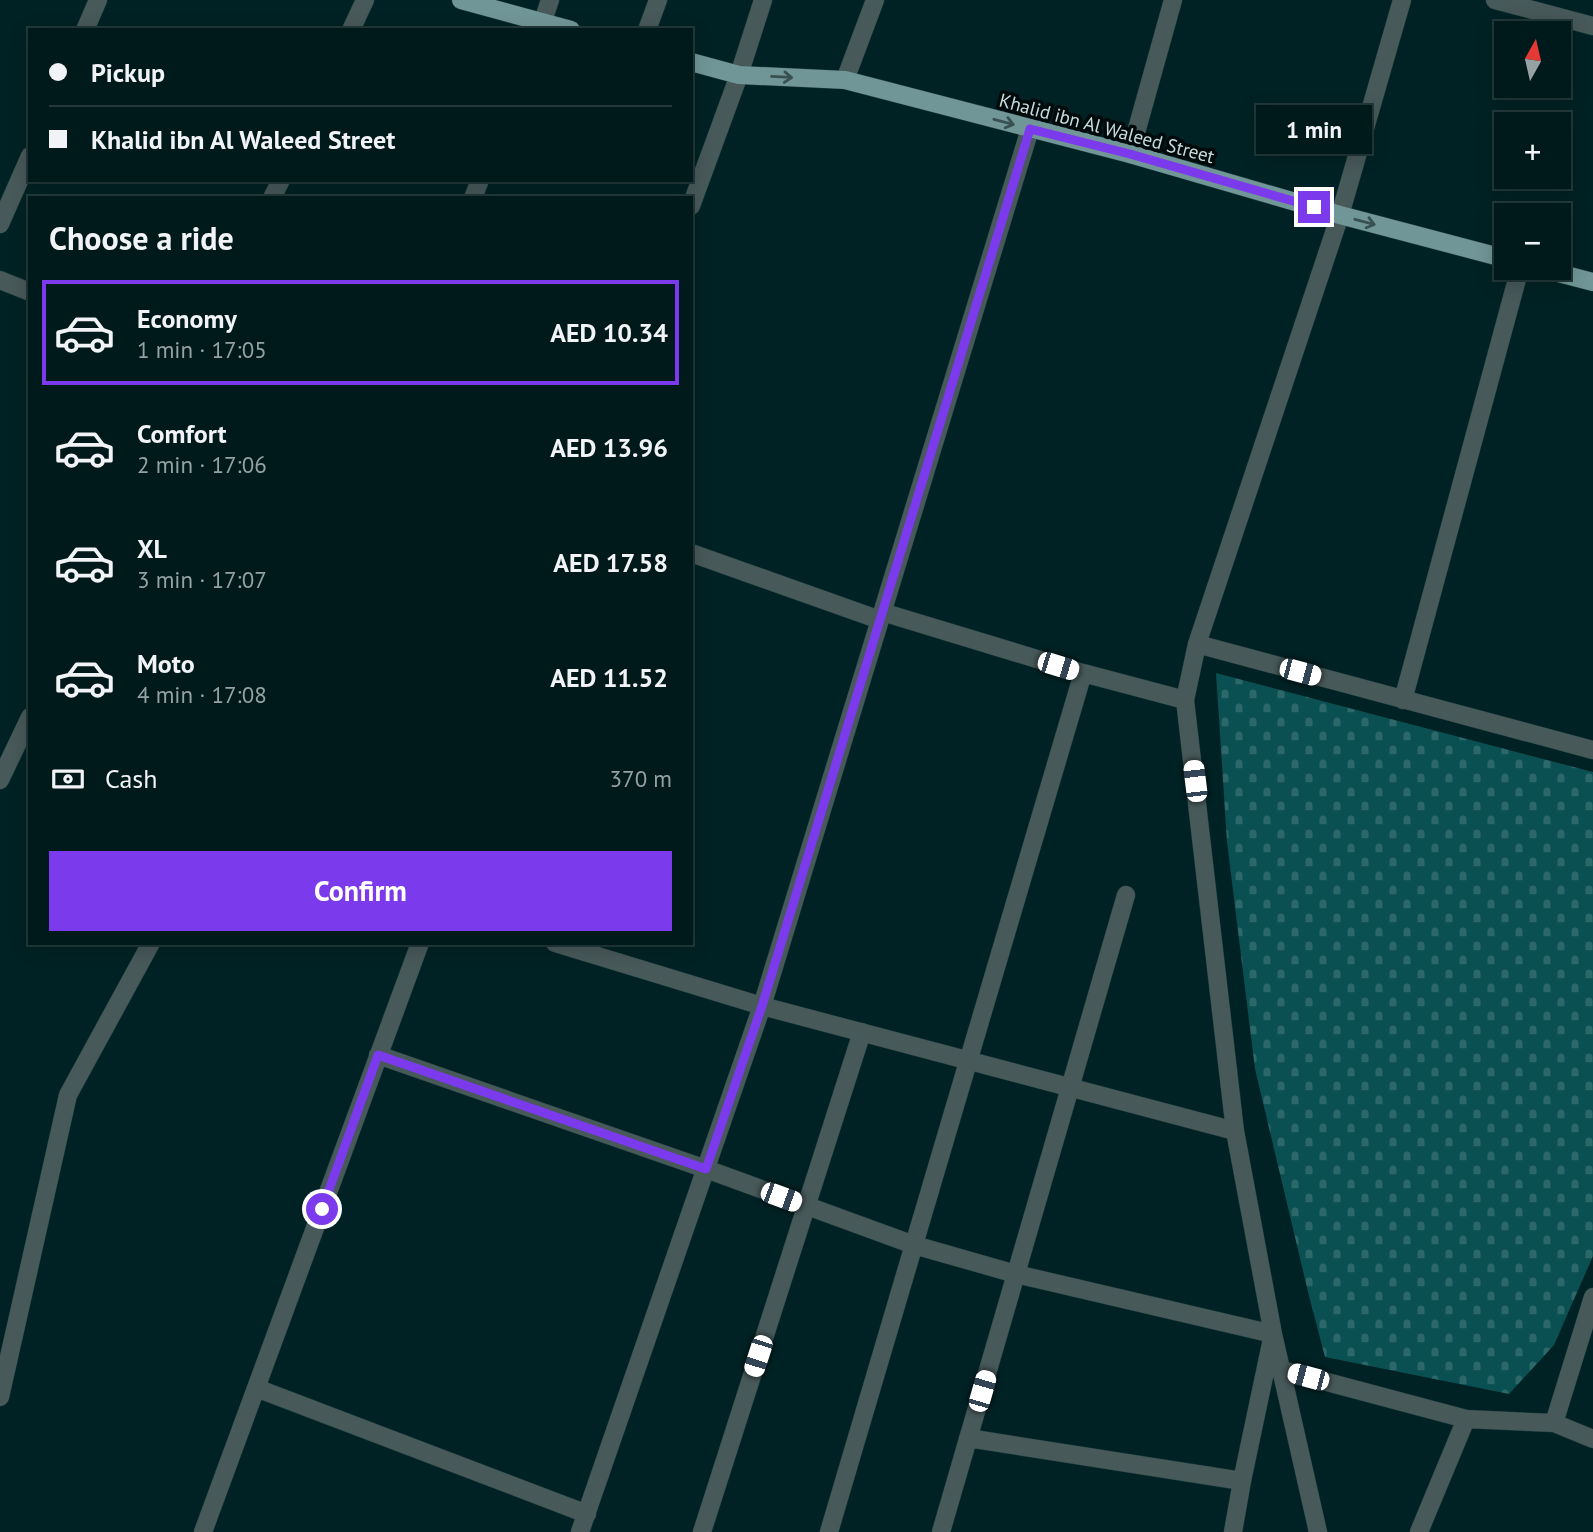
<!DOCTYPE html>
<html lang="en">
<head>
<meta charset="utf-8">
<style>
  :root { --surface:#001a1b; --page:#0e2728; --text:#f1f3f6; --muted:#95a1a3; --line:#22383a; --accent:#7c3aed }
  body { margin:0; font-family:"PT Sans",sans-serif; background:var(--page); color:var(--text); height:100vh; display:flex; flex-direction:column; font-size:26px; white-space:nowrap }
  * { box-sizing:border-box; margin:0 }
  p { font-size:23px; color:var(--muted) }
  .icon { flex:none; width:38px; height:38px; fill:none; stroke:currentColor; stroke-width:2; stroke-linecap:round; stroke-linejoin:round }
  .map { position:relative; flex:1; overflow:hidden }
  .side { position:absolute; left:28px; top:196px; width:665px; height:749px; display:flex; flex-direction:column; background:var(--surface); border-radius:0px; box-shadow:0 4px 18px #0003,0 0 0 2px var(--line) }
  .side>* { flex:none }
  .hud { position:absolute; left:28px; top:28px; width:665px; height:154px; border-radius:0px; box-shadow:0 4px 18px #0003,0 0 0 2px var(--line); display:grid; align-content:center; height:154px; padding:0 21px; background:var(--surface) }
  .needle { width:46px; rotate:8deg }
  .tools { position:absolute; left:1494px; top:21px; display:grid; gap:14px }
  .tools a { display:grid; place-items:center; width:77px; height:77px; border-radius:0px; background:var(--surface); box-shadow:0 4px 18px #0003,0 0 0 2px var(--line); font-size:35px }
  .end { position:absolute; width:32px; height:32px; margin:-16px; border:9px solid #7c3aed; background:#fff; box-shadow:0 0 0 4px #fff }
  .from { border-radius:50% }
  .bubble { position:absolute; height:49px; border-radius:0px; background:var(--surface); box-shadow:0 4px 18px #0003,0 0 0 2px var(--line); font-size:23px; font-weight:700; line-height:49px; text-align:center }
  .car { position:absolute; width:21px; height:42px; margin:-21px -10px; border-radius:9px; box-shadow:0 0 5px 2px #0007; background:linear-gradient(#fff 24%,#345 0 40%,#fff 0 76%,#345 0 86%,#fff 0) }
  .hud b { display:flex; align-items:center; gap:24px; height:66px; font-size:26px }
  .hud b+b { border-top:2px solid var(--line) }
  .hud i { width:18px; height:18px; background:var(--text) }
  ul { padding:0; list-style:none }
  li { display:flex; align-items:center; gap:21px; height:105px; margin:0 14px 10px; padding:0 7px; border:4px solid transparent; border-radius:0px }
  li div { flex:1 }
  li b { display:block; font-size:26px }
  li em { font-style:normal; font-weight:700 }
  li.selected { border-color:var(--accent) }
  li>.icon { width:63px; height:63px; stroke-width:1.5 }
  h2 { padding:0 21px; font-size:32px; line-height:84px }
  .pay { display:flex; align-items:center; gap:18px; height:77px; padding:0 21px; font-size:26px }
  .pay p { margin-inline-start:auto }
  .button { display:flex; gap:14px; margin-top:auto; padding:14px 21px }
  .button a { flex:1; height:80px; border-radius:0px; background:var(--accent); color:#fff; font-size:28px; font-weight:700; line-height:80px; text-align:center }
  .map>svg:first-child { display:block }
</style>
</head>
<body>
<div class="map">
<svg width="1593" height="1532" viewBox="0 0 1593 1532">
  <defs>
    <pattern id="cemetery-stones" width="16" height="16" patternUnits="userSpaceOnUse" patternTransform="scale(1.75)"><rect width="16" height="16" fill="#0a4f51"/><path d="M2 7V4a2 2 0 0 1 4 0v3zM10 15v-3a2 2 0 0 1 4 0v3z" fill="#2c686a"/></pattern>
  </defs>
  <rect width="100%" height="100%" fill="#002224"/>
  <path fill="url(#cemetery-stones)" d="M1216,673L1593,772V1256L1554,1345L1509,1394L1325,1357L1309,1296L1255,1069L1227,842Z"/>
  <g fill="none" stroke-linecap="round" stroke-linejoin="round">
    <defs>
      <path id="street" d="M1495,0L1593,26
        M85,30L98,0
        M351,30L365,0
        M540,30L550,0
        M647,30L658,0
        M845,80L875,0
        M1130,154L1173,0
        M272,198L281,180
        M473,198L480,180
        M691,206L739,75L763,0
        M0,224L30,156
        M0,280L30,292
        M691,553L880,620
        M882,612L1083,673L1185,700
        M1197,644L1593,750
        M1403,700L1520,268
        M0,780L30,717
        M555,943L762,1006L1235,1131
        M378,1055L706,1169L914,1245L1016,1274L1273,1334L1242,1481L1233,1532
        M1282,1370L1466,1419L1554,1423L1593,1439
        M256,1388L587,1514
        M0,1397L68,1095L151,943
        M1554,1423L1593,1297
        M968,1438L1242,1481
        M203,1532L420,943
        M580,1532L762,1006L1030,129
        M702,1532L862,1032
        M829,1532L1083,673
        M941,1532L1126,895
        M1318,1532L1273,1334L1235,1131L1185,700L1197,644L1340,215L1402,0
        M1419,1532L1466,1419"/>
      <path id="primary" d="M461,0L571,30
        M691,62L739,75L845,80L1130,154L1340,215L1507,259
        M1539,268L1593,282"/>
    </defs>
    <use href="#street" stroke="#1c3c3e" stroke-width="19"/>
    <use href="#primary" stroke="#1c3c3e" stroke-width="19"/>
    <use href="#street" stroke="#48595a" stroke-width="18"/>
    <use href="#primary" stroke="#719697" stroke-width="18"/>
  </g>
  <defs><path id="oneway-shaft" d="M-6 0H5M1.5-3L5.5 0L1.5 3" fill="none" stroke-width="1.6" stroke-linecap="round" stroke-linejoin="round" transform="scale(1.75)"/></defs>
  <g stroke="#385051">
    <use href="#oneway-shaft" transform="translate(782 77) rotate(3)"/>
    <use href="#oneway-shaft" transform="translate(1004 122) rotate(15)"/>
    <use href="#oneway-shaft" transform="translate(1365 222) rotate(15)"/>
  </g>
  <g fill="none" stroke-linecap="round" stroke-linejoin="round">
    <path stroke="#7c3aed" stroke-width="9" d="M322,1209L378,1055L706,1169L762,1006L1030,129L1130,154L1314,207"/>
  </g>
  <g text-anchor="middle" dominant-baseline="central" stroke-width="7" stroke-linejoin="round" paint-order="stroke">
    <g font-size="19" fill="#c7ddde" stroke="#000a0b">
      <text transform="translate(1107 128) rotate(15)">Khalid ibn Al Waleed Street</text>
    </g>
  </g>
</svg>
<div class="tools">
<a><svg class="needle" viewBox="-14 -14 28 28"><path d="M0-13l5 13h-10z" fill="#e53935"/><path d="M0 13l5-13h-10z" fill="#95a1a3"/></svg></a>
<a>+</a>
<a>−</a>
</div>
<i class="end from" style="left:322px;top:1209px"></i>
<i class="end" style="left:1314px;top:207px"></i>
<div class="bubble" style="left:1256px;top:105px;width:116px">1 min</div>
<i class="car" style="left:1058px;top:666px;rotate:107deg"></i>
<i class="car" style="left:1300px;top:672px;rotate:105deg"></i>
<i class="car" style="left:1195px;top:781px;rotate:353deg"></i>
<i class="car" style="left:781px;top:1197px;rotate:110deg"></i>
<i class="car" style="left:758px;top:1356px;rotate:198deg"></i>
<i class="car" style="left:1308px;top:1377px;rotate:285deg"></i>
<i class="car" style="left:982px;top:1391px;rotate:16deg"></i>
<div class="hud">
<b><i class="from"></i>Pickup</b>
<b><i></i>Khalid ibn Al Waleed Street</b>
</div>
<section class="side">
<h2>Choose a ride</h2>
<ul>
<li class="selected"><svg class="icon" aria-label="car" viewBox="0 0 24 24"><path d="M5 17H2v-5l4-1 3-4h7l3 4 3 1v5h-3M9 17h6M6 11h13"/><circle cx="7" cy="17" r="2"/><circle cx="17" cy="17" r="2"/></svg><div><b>Economy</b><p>1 min · 17:05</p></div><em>AED 10.34</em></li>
<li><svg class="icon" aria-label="car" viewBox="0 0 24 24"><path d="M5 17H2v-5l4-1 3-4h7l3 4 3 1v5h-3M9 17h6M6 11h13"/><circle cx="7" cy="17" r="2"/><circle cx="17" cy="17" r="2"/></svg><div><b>Comfort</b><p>2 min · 17:06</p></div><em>AED 13.96</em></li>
<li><svg class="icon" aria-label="car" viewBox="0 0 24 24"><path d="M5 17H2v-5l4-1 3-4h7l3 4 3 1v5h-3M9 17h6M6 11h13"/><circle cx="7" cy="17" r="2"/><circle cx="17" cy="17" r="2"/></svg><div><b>XL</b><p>3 min · 17:07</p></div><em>AED 17.58</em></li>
<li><svg class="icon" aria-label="car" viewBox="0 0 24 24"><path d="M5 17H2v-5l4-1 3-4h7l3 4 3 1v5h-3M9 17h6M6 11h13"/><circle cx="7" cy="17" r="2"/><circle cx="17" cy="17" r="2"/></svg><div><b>Moto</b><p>4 min · 17:08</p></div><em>AED 11.52</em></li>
</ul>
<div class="pay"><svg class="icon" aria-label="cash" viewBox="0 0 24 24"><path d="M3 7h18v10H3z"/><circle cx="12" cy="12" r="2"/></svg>Cash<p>370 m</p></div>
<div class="button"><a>Confirm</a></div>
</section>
</div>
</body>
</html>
